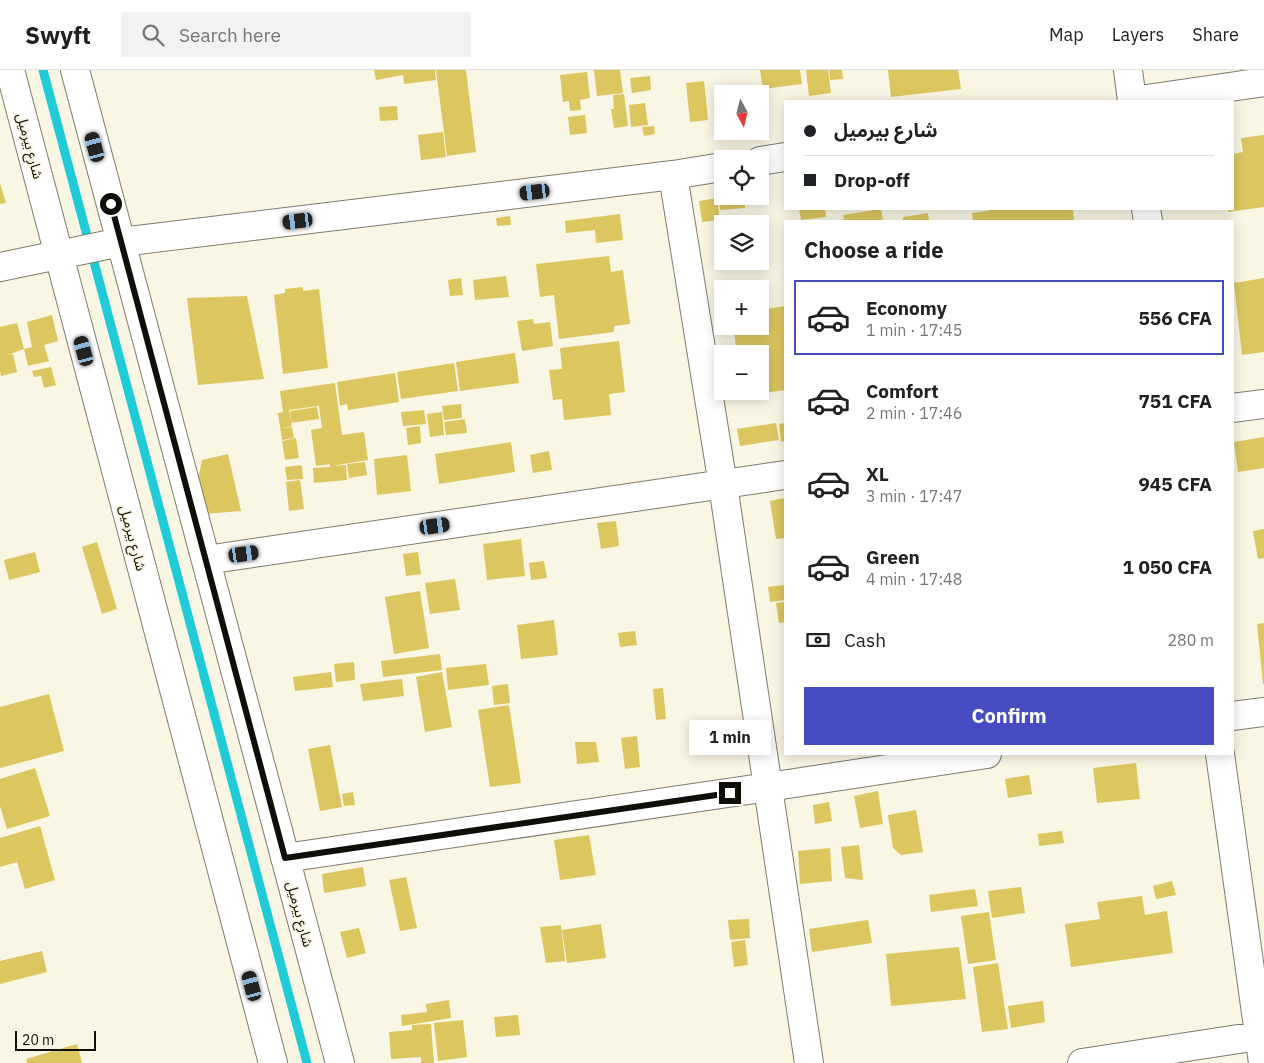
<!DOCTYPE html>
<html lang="en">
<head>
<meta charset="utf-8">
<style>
  :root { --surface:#fff; --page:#f2f2f2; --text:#202124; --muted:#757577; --line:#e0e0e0; --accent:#464bc1 }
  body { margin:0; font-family:"IBM Plex Sans","Noto Sans Arabic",sans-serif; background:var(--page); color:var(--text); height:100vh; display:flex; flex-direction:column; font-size:19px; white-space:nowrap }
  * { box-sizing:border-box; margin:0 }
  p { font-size:16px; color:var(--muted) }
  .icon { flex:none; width:28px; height:28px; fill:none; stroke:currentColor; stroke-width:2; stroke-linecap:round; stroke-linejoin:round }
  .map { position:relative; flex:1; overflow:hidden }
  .panel { position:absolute; left:784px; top:150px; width:450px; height:535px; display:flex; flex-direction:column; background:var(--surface); border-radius:0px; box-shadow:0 2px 12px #0003 }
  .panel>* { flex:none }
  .top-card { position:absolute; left:784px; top:30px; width:450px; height:110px; border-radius:0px; box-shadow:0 2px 12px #0003; display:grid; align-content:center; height:110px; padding:0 20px; background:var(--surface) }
  .needle { width:32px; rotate:173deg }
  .buttons { position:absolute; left:714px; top:15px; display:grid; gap:10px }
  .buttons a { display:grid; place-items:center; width:55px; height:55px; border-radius:0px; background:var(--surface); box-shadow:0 2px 12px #0003; font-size:25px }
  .scale { position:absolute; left:15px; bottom:12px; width:81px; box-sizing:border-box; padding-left:5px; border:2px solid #0f0e08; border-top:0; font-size:14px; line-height:18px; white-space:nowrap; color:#0f0e08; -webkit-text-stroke:4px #f9f6e4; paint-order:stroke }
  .end { position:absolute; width:22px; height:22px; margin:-11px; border:6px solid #0f0e08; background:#fff; box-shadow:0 0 0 2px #fff }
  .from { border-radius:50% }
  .bubble { position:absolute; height:35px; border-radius:0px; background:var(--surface); box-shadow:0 2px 12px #0003; font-size:16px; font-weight:700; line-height:35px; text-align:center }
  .car { position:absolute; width:15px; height:30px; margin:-15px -8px; border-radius:6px; box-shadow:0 0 4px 1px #0007; background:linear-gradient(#222 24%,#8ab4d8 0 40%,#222 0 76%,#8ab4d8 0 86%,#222 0) }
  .top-card b { display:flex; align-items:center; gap:18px; height:48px; font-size:19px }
  .top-card b+b { border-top:1px solid var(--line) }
  .top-card i { width:12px; height:12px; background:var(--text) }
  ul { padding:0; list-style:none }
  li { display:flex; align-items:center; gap:15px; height:75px; margin:0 10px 8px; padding:0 10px; border:2px solid transparent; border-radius:0px }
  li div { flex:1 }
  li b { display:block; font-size:19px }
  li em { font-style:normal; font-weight:700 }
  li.on { border-color:var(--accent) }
  li>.icon { width:45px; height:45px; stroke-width:1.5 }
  h2 { padding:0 20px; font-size:22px; line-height:60px }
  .pay { display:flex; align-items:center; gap:12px; height:55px; padding:0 20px; font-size:19px }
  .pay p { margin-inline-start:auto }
  .cta { display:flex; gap:10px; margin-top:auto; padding:10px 20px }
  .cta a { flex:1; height:58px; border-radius:0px; background:var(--accent); color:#fff; font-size:20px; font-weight:700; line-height:58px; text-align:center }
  header { display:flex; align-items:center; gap:30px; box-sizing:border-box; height:70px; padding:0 25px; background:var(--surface); border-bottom:1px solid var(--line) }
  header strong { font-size:24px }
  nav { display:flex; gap:28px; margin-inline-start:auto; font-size:18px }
  .search { width:350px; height:45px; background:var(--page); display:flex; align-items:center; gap:12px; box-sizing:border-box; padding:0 18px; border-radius:0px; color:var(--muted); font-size:19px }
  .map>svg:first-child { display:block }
</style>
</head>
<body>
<header>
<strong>Swyft</strong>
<div class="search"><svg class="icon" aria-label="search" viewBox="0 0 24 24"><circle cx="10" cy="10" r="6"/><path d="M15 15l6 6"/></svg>Search here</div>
<nav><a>Map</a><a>Layers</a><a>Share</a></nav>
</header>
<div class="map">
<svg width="1264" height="993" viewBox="0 0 1264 993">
  <rect width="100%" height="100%" fill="#f9f6e4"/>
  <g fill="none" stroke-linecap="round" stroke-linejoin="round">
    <path stroke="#21cbd6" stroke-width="9" d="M43,0L307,993"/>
  </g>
  <path fill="#dbc65f" d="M374,0H435L436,10L404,14L403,5L376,10Z
    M436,0H466L476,82L447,86Z
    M594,0H620L623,23L597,26Z
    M760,0H800L802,14L763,19Z
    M806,0H828L831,23L809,26Z
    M829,0H842L843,9L830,10Z
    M888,0H958L961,19L891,27Z
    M587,2L590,28L580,30L581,40L570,41L569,31L563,32L560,5Z
    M650,6L651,20L632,23L630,8Z
    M704,11L708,50L690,52L686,13Z
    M624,24L628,56L614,58L611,39H614L613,25Z
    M645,33L648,55L631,57L629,35Z
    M397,36L398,50L380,51L379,37Z
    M585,45L587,63L570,65L568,47Z
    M654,56L655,64L644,66L642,57Z
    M443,62L446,87L421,90L418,65Z
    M1264,65V137L1228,142V139H1232V84L1243,82L1241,68Z
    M0,113L6,133L0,134Z
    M738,126H744L745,138L720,140L719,129Z
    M717,128L720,150L702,152L699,131Z
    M799,139H825L826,147L801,150Z
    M881,139L883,151H844L843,145Z
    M988,139H1073L1074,151H973L972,143L988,141Z
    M928,143L929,151H903V147Z
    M620,144L623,170L596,173L595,160L566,163L565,151Z
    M510,146L511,155L497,156L496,148Z
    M609,186L611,202L623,200L630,254L614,256V262L559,269L554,225L540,227L536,194Z
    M506,206L509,227L475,230L473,210Z
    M461,208L463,225L450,226L448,210Z
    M1264,208V282L1242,285L1234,213Z
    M303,217V221L319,219L328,298L283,304L274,225L285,223V219Z
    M247,226L264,309L198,315L187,228Z
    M785,236V320L744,326L743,321H760V284H737L733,256H760V240Z
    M52,245L58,271L44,275L49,291L28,296L24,279L32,277L27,252Z
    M533,249L534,254L550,252L553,276L522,281L517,251Z
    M17,253L24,279L5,286L13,284L17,302L1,306L0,301V257Z
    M619,271L625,322L609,324L611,345L564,350L562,329L553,330L549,300L562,299L560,278Z
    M515,283L519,313L460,321L456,292Z
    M454,293L458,321L401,329L397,302Z
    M51,297L56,315L44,318L41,306L34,307L32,301Z
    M395,303L399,332L348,340L347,334L340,336L337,312Z
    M335,313L342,365L364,362L368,390L332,396L346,395L347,410L314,413L313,398L330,397V394L316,396L311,360L322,358L319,336L289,340L291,351L290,341L317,337L319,349L291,353L292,356L282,358L292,357L294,368L282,370L278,343L283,342L280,321Z
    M461,334L462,348L444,350L442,336Z
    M424,340L426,354L403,356L401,342Z
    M442,342L444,365L430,367L427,344Z
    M465,349L467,363L446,365L444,352Z
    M776,353L779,370L740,376L737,359Z
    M785,353V371L781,372L779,354Z
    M420,356L421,373L408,375L406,358Z
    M1264,367V398L1238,402L1234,372Z
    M296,368L299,388L285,390L282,371Z
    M511,372L515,402L439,414L435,384Z
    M549,381L552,400L533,403L530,385Z
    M228,384L241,441L191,445L202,390Z
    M407,385L411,421L377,425L374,389Z
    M365,392L367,405L349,408L347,394Z
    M302,395L303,409L287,410L285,397Z
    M300,410L304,439L289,441L286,412Z
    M785,428V468L776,469L770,431Z
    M616,451L619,476L601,479L597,453Z
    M1264,459V488L1258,489L1253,461Z
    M521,469L525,506L487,510L483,474Z
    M97,472L117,539L102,544L82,477Z
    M35,482L40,502L9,510L4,490Z
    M418,482L421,504L406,506L403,484Z
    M544,491L547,508L531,510L529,493Z
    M455,509L460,540L430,544L425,513Z
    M785,515V530L770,532L768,517Z
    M420,521L429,578L394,584L385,527Z
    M785,532V552L779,553L776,533Z
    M554,550L558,585L521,589L517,555Z
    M1264,553V614H1263L1257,554Z
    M635,561L637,575L620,577L618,563Z
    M440,584L442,600L383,607L381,591Z
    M354,592L355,610L336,612L334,594Z
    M486,594L489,615L448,620L446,598Z
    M331,602L333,617L295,621L293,607Z
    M442,602L452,657L425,662L416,607Z
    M402,609L404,626L363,631L360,614Z
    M508,614L510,633L494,635L492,616Z
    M663,618L666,649L656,650L653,619Z
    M49,624L64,681L0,698V637Z
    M509,635L521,713L490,717L478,640Z
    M637,666L640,697L625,699L621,668Z
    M575,672H596L599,692L577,694Z
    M330,675L342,737L320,741L308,679Z
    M1136,693L1140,729L1097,733L1093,698Z
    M35,698L50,746L7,759L0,736V709Z
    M1029,705L1032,724L1008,728L1005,709Z
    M878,721L883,754L860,758L854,726Z
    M353,722L355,735L344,736L342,724Z
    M829,732L832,751L815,754L813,735Z
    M916,740L923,782L901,785L893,778L888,745Z
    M40,756L55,810L25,819L17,792L0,797V768Z
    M1062,761L1064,773L1039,776L1038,764Z
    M589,765L596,805L560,810L554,770Z
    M859,775L863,810L845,808L841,777Z
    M830,778L832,811L800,814L798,781Z
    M363,797L366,816L324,823L322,804Z
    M406,807L417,858L400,861L389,810Z
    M1172,811L1176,825L1156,829L1153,816Z
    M1021,817L1025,843L992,848L988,821Z
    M975,819L978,836L931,842L929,825Z
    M1142,826L1145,845L1167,841L1173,883L1071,897L1065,854L1100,849L1097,832Z
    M989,842L996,890L968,894L961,846Z
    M749,849L750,868L730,870L728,850Z
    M868,850L872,873L812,882L809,859Z
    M601,854L606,888L567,893L562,860Z
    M561,855L565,891L546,893L540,857Z
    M359,858L366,883L347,888L340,862Z
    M745,870L748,895L734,897L731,872Z
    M959,877L966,929L891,936L886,884Z
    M42,881L47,902L0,914V891Z
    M998,893L1008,959L982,962L973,897Z
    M449,930L451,948L402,956L401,945L427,942L426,934Z
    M1043,931L1045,952L1011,958L1008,936Z
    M518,945L520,965L496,967L494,947Z
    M463,950L467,987L438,991L434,953Z
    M431,954L434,993H421V987L391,989L389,962L412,960V955Z
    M77,974L82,993H27L26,989Z"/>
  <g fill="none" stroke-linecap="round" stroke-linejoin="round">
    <defs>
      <path id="minor" d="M10,0L273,993
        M75,0L340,993
        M1128,0L1132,31
        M1133,31L1264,12
        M760,91L785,87
        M673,105L723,415L809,993
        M1146,139L1148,151
        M0,197L121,172L673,105L722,97
        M1232,338L1264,334
        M206,490L785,405
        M1232,646L1264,642
        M1220,684L1263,993
        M285,788L768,717L987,684
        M1082,993L1264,965"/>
    </defs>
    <use href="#minor" stroke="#7e7b6b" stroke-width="30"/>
    <use href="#minor" stroke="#fff" stroke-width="28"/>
  </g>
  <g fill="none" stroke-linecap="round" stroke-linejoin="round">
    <path stroke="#0f0e08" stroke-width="6" d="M111,134L285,788L730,723"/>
  </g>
  <g text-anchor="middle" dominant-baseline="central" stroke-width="4" stroke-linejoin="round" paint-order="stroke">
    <g font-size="14" fill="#0f0e08" stroke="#f9f6e4">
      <text transform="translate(30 76) rotate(75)">شارع بيرميل</text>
      <text transform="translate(133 468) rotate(75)">شارع بيرميل</text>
      <text transform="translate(300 844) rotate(75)">شارع بيرميل</text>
    </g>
  </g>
</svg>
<div class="buttons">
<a><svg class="needle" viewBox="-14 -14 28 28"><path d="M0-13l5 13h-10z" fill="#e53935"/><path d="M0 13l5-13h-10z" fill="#757577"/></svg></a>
<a><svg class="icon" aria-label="locate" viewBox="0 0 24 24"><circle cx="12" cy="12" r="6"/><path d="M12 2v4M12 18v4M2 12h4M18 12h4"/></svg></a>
<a><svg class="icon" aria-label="layers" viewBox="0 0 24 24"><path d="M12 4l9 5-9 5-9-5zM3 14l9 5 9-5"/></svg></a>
<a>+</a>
<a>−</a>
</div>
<div class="scale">20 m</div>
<i class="end from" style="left:111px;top:134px"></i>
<i class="end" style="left:730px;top:723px"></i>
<div class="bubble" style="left:689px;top:650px;width:82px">1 min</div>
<i class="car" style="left:95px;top:77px;rotate:345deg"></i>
<i class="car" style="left:535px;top:122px;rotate:263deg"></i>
<i class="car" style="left:298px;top:151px;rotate:263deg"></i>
<i class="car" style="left:84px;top:281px;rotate:345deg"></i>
<i class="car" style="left:435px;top:456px;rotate:82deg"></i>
<i class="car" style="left:244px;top:484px;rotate:82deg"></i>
<i class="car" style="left:252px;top:916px;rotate:345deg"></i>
<div class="top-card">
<b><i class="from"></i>شارع بيرميل</b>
<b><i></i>Drop-off</b>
</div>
<section class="panel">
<h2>Choose a ride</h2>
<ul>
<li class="on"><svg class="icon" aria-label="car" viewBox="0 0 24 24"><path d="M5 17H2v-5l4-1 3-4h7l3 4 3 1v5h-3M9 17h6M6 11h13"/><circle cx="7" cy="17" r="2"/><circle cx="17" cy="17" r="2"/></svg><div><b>Economy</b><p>1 min · 17:45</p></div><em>556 CFA</em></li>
<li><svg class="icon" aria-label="car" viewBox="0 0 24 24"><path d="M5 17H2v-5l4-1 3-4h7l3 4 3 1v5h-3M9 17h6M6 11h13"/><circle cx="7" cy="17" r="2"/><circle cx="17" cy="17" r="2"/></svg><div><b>Comfort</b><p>2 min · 17:46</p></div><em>751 CFA</em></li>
<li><svg class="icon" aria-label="car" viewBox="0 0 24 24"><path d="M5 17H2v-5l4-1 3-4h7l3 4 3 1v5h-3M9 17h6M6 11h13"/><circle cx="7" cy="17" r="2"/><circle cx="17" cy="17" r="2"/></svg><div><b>XL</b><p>3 min · 17:47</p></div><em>945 CFA</em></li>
<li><svg class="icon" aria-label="car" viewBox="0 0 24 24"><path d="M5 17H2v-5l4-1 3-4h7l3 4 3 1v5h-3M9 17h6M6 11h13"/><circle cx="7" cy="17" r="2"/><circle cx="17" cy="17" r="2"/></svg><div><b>Green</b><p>4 min · 17:48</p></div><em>1 050 CFA</em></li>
</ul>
<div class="pay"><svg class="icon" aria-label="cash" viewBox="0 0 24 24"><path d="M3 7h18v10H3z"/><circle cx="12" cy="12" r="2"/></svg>Cash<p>280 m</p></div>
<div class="cta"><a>Confirm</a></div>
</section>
</div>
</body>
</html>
